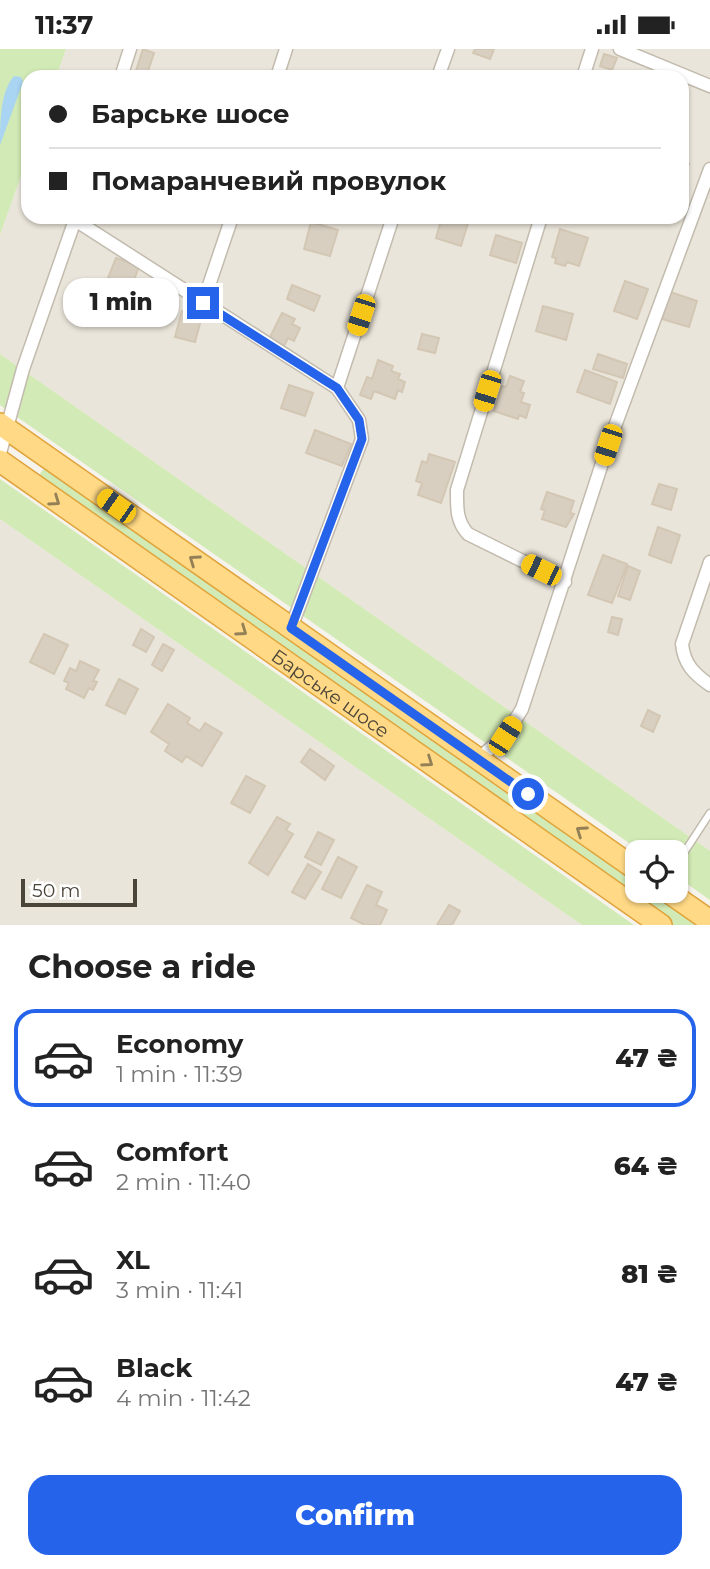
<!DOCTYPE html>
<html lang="en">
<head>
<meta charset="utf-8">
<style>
  :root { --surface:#fff; --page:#f6f6f6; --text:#222; --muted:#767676; --line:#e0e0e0; --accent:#2563eb }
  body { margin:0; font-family:Montserrat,sans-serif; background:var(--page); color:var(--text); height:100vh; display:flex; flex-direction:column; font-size:26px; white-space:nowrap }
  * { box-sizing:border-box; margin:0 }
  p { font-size:23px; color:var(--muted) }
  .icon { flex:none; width:38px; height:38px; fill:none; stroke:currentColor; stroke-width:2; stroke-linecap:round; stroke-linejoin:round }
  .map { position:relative; height:876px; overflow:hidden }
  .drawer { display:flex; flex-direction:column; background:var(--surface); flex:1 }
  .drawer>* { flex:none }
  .top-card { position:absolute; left:21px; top:21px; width:668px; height:154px; border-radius:21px; box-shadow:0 2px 5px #0004; display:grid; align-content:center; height:154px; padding:0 28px; background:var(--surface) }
  .controls { position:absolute; left:625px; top:791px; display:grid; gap:14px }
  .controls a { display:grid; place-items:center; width:63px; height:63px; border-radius:14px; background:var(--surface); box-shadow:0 2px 5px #0004; font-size:35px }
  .scale { position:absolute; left:21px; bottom:18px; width:116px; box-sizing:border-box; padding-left:7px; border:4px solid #4b4439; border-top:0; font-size:19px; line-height:24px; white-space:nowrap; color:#4b4439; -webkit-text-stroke:5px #fff; paint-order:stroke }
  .end { position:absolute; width:32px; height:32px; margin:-16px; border:9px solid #2563eb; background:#fff; box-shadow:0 0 0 4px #fff }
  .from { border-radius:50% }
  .bubble { position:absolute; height:49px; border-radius:21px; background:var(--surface); box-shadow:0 2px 5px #0004; font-size:23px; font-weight:800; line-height:49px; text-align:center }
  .car { position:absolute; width:21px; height:42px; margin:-21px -10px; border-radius:9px; box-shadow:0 0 5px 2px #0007; background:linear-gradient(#f5c518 24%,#345 0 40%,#f5c518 0 76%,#345 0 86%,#f5c518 0) }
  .top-card b { display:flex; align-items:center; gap:24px; height:66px; font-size:26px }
  .top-card b+b { border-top:2px solid var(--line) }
  .top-card i { width:18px; height:18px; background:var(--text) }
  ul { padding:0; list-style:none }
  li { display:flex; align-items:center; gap:21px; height:98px; margin:0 14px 10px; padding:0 14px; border:4px solid transparent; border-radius:21px }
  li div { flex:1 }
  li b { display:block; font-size:26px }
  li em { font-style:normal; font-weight:800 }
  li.active { border-color:var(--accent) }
  li>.icon { width:63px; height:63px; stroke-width:1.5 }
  h2 { padding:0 28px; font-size:32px; line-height:84px }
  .primary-button { display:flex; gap:14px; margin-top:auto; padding:14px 28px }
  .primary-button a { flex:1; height:80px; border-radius:21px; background:var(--accent); color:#fff; font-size:28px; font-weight:800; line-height:80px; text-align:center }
  .status { display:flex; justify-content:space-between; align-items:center; height:49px; padding:0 35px; background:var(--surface); direction:ltr }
  .status svg { height:19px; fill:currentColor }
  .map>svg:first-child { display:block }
</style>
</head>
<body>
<div class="status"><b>11:37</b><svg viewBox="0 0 49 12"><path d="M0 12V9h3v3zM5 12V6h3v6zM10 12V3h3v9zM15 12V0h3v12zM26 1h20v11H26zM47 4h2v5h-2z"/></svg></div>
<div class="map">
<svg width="710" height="876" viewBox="0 0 710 876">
  <rect width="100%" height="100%" fill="#f6f3ec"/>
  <path fill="#eae5da" d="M66,0H710V802L0,305V186L28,107V168H682V28H56Z
    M0,470L582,876H0Z"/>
  <path fill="#d2eab5" d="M0,0H66L56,28H28V107L0,186Z
    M0,305L710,802V851L676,827V803H642L0,356Z
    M50,411L637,820V842H668L710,876H662L32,436Z
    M0,430L634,876H582L0,470Z"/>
  <path fill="#a9d4f2" d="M14,27L21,28L23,33L0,96C0,74 0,43 14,27Z"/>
  <path fill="#d8cfc1" stroke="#d3c7b4" stroke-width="2" d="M143,0L154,4L146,28H134Z
    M475,0H494L490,10L473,4Z
    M604,5L617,9L612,21L600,17Z
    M218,23L235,28H217Z
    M682,113L689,115L682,136Z
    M442,168H458L469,171L461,197L436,189Z
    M311,173L338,181L330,207L304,200Z
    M560,180L588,189L579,217L567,213L565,217L555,214L556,209L552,208Z
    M496,186L522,194L516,214L490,206Z
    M116,209L139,217L132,237L108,229Z
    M625,232L648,240L637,270L614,262Z
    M292,236L320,247L314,262L287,250Z
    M133,238L142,240L136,261L128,259Z
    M148,242L174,249L166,275L141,267Z
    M670,243L697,252L689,278L662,270Z
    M543,257L573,265L566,291L536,282Z
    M182,262L202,267L195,293L175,288Z
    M282,264L295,270L292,275L300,279L294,292L288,289L284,297L269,290Z
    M422,285L439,289L435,304L418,300Z
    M598,305L627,315L623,329L593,320Z
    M378,311L393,317L391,322L400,325L398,330L405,333L402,343L398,341L395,350L374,342L371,350L360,346L367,328L372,330Z
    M585,321L617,333L610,355L577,343Z
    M510,327L524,332L520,343L524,344L521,353L530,356L526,369L519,366L518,370L494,362L502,337L506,338Z
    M289,336L313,344L305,367L281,359Z
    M315,381L351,395L342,417L306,404Z
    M429,405L455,413L441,454L418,446L422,434L416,432L422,412L427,414Z
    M659,435L677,440L671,461L652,455Z
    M547,443L574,452L570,464L574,465L566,478L542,470L545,461L541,460Z
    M658,478L680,486L671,514L649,506Z
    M603,506L627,515L612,554L588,546Z
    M628,517L640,522L630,551L618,547Z
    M612,568L622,570L618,586L608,583Z
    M141,580L154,588L146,603L133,596Z
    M44,585L68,596L54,625L30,613Z
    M163,595L174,601L162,622L152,616Z
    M80,612L99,621L93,632L97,633L93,641L89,639L84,649L66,640L69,634L64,632L70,619L76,622Z
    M119,630L138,640L125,665L106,656Z
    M168,655L190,669L187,674L200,682L205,674L222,684L202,717L186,707L182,713L165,702L169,695L151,683Z
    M648,661L660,667L653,683L641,677Z
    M310,700L334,717L325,731L301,713Z
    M246,727L265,737L250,764L231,754Z
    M277,768L290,775L286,781L293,785L268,826L249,814Z
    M318,783L334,791L321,816L305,808Z
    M338,808L357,818L341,849L322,840Z
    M308,815L321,823L305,850L292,843Z
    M367,836L382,843L376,856L387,861L380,876H365L351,869Z
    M449,856L460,862L452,876H437Z"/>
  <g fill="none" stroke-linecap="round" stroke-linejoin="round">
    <defs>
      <path id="service" d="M676,816L710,764"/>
      <path id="minor" d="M620,0L710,37
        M121,28L130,0
        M277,28L286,0
        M438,28L448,0
        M583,28L592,0
        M541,168L457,441C457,458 456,472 468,485L565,533
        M75,171L337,339L359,371L362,390L291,579
        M203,254L232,168
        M337,339L393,168
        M0,404L23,320L76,168
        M710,513L682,595C684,615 694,625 710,636
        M478,710L505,687L522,660L608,396L710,120"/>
      <g id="trunk">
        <path d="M0,375L637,821"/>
        <path id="s1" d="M0,412L661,876"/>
        <path d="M667,842L710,872"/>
      </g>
    </defs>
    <use href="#service" stroke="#c2bbae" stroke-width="9"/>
    <use href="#minor" stroke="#c2bbae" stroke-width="15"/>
    <use href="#trunk" stroke="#e0a43c" stroke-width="24"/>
    <use href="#service" stroke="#fff" stroke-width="6"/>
    <use href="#minor" stroke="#fff" stroke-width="12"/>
    <use href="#trunk" stroke="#ffd985" stroke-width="21"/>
  </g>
  <defs><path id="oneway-chevron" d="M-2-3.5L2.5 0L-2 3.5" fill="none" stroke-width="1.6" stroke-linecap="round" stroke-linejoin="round" transform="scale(1.75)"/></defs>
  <g stroke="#938057">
    <use href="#oneway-chevron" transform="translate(55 452) rotate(35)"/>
    <use href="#oneway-chevron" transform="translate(194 511) rotate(-145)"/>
    <use href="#oneway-chevron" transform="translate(242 582) rotate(35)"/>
    <use href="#oneway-chevron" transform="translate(428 713) rotate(35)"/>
    <use href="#oneway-chevron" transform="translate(581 782) rotate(-145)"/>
  </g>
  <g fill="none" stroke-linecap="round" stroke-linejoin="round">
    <path stroke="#2563eb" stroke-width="9" d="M203,254L337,339L359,371L362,390L291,579L528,745"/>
  </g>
  <g text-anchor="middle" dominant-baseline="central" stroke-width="6" stroke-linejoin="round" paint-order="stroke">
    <g font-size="19" fill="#4b4439" stroke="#fff">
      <text stroke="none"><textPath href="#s1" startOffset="404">Барське шосе</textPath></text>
    </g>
  </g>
</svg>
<div class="controls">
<a><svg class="icon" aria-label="locate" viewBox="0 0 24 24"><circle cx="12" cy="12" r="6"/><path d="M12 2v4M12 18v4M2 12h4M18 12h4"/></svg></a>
</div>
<div class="scale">50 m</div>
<i class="end from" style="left:528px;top:745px"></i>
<i class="end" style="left:203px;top:254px"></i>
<div class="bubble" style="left:63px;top:229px;width:116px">1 min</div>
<i class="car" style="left:361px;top:266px;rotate:198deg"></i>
<i class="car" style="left:487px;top:342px;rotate:197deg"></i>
<i class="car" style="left:608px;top:396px;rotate:198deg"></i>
<i class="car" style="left:116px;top:457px;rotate:305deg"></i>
<i class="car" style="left:541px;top:521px;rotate:296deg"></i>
<i class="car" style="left:505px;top:687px;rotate:33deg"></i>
<div class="top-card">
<b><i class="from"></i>Барське шосе</b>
<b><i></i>Помаранчевий провулок</b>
</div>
</div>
<section class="drawer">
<h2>Choose a ride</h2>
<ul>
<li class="active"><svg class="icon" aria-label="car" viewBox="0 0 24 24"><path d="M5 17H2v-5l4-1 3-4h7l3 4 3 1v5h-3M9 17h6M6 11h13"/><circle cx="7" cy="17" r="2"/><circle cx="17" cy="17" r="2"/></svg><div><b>Economy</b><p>1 min · 11:39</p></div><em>47 ₴</em></li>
<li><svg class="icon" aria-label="car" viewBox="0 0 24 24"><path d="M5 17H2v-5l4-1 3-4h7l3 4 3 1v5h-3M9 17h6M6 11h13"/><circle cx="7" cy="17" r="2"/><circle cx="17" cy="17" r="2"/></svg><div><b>Comfort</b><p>2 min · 11:40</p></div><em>64 ₴</em></li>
<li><svg class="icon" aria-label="car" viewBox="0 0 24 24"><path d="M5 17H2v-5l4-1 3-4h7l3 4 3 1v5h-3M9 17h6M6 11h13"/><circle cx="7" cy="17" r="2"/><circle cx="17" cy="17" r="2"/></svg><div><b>XL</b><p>3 min · 11:41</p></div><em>81 ₴</em></li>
<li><svg class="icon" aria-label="car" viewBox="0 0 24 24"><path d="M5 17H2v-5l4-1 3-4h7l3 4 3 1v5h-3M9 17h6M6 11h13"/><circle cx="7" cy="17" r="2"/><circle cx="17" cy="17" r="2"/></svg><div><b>Black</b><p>4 min · 11:42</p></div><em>47 ₴</em></li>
</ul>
<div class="primary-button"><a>Confirm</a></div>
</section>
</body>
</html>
